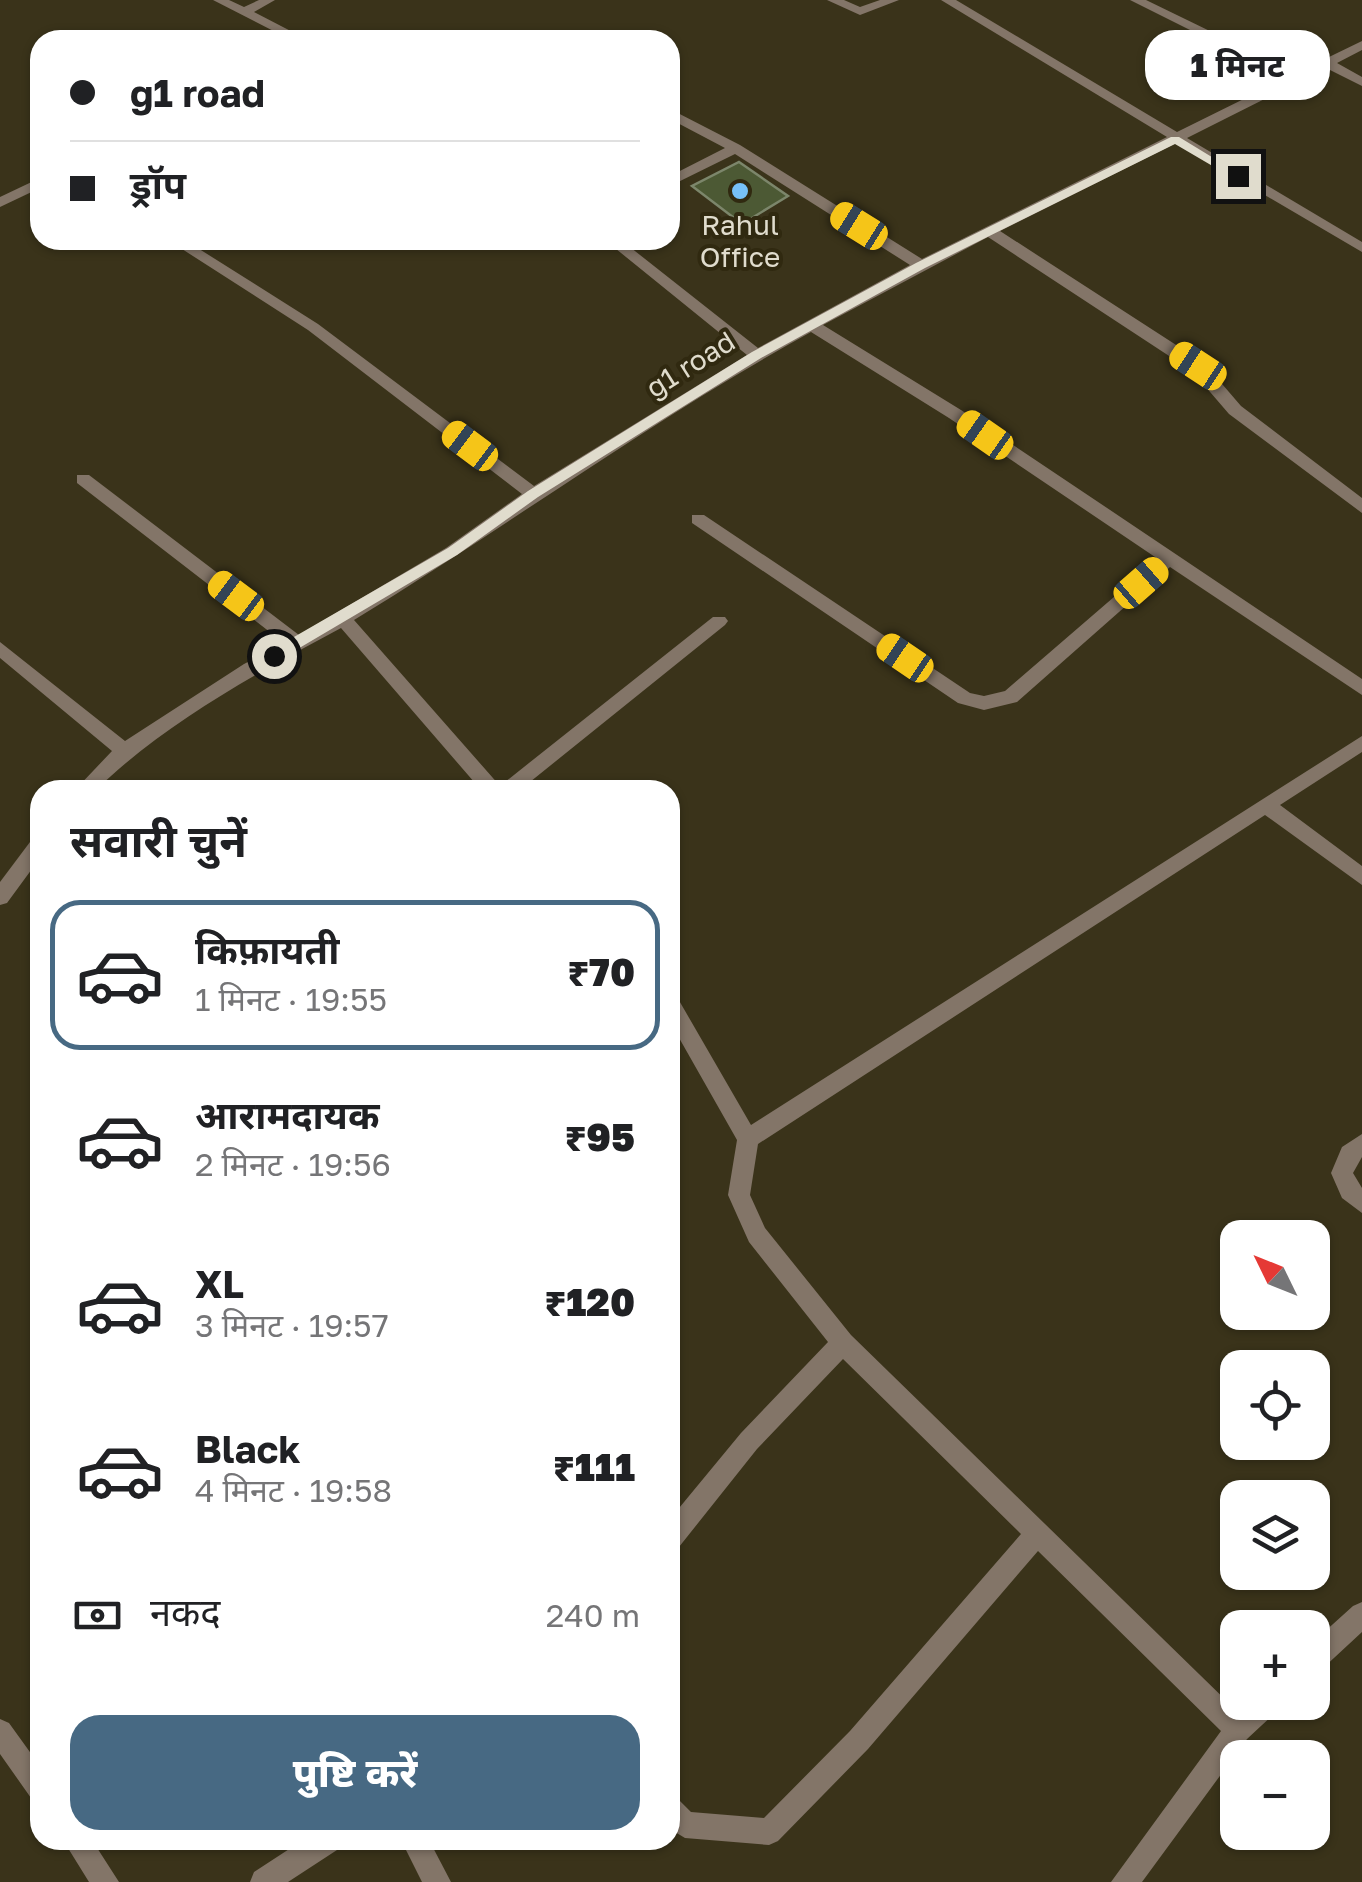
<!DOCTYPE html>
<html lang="hi">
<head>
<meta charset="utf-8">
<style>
  :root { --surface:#fff; --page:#f6f6f6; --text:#202124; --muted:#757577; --line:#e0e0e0; --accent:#476983 }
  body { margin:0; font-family:"Golos Text","Noto Sans Devanagari",sans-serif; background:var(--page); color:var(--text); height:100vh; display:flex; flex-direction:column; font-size:38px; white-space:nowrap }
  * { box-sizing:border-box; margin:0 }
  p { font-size:32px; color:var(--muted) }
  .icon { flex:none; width:55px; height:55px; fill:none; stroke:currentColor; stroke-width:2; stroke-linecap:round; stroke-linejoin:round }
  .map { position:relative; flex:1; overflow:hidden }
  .details { position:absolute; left:30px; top:780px; width:650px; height:1070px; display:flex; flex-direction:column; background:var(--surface); border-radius:30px; box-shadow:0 2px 8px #0004 }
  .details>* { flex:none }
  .hud { position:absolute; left:30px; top:30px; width:650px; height:220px; border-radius:30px; box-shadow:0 2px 8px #0004; display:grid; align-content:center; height:220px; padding:0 40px; background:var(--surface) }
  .needle { width:65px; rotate:313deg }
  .buttons { position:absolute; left:1220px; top:1220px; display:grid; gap:20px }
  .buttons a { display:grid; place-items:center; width:110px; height:110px; border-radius:20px; background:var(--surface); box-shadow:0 2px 8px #0004; font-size:50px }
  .end { position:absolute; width:45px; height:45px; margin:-22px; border:12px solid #e0dccd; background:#111; box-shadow:0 0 0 5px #111 }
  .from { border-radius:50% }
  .bubble { position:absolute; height:70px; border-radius:30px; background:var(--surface); box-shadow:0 2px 8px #0004; font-size:32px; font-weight:800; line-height:70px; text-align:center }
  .car { position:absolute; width:30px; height:60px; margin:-30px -15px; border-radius:12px; box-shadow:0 0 8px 2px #0007; background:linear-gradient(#f5c518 24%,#345 0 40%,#f5c518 0 76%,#345 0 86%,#f5c518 0) }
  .hud b { display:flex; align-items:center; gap:35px; height:95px; font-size:38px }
  .hud b+b { border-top:2px solid var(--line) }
  .hud i { width:25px; height:25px; background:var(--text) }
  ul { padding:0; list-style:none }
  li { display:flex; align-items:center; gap:30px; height:150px; margin:0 20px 15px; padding:0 20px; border:5px solid transparent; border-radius:30px }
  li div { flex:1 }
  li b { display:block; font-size:38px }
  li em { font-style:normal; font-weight:800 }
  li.selected { border-color:var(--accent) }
  li>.icon { width:90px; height:90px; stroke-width:1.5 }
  h2 { padding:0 40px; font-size:45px; line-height:120px }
  .pay { display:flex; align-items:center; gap:25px; height:110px; padding:0 40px; font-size:38px }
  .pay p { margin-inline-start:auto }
  .button { display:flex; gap:20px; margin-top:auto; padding:20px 40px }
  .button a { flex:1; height:115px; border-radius:30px; background:var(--accent); color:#fff; font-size:40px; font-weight:800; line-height:115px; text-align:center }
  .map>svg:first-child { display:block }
</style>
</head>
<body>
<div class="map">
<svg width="1362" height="1882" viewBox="0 0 1362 1882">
  <rect width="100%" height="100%" fill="#3a331a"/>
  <path fill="#4c5934" stroke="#7c866b" stroke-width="2.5" d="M739,162L788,196L742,224L692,186Z"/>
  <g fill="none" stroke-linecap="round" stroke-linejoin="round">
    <path fill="#837568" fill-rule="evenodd" d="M213,0H229L244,7L259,0H275L254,12L308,40H291Z
      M827,0H844L860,7L880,0H899L860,15Z
      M941,0H956L1177,132L1286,78L1130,0H1146L1296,73L1362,41V50L1337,63L1362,77V86L1326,68L1187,138L1362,242V252L1176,143L1000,231L1204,363L1241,406L1362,498V513L1229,414L1192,371L988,237L823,325L961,410L1362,679V695L1170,567L1017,702L984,710L958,703L692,523V515H704L970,693L984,696L1005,691L1158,559L949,418L811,332C653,419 508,526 354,620L500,786L713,617H725L728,621L725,625L520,790H481L341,628C255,674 166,722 96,790H75L112,751L0,658V642L125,741L244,664L284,643L77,483V475H89L299,635L446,548L522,494L308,330L168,240H185L318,324L534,486L747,355L605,240H621L758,348L910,265L735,154L670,186V176L725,148L670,119V109L740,145L922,259L1167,137Z
      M40,178V188L0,207V197Z
      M1362,736V752L1280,805L1362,866V885L1265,815L758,1144L750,1195L765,1228L851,1335L1238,1712L1249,1702H1281L1277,1711L1247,1739L1142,1882H1111L1221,1731L1038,1551L868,1749L778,1841L769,1845L685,1838L670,1829V1796L679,1800L691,1812L764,1818L850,1731L1021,1534L843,1359L757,1449L679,1547L670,1550V1519L741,1433L828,1342L749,1242L728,1195L737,1140L670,1022V994L677,997L751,1125Z
      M40,835V858L7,903L0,905V882L33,838Z
      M1362,1134V1157L1353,1173L1362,1188V1213L1342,1198L1331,1173L1342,1147Z
      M1362,1602V1632L1321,1670L1312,1674V1643L1353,1606Z
      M0,1719L9,1723L40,1766V1802L31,1798L0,1754Z
      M63,1840H92L119,1882H89Z
      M303,1840H340L337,1850L288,1882H250L254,1872Z
      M401,1840H429L451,1882H422Z"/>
  </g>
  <path fill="#e0dccd" d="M1171,137H1179L1243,176L1233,178L1175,144L925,268L761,358L538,497L457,555L279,660H268V652L448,548L528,491L752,352L916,263Z"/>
  <circle fill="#76c0f7" stroke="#302910" stroke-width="4" cx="740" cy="191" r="10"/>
  <g text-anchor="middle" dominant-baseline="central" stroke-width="8" stroke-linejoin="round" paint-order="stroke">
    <g font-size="28" fill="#e0dccd" stroke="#302910">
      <text x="740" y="224">Rahul<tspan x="740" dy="32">Office</tspan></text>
    </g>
    <g font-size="28" fill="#e0dccd" stroke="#302910">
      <text transform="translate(690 364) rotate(-32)">g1 road</text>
    </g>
  </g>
</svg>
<div class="buttons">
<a><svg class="needle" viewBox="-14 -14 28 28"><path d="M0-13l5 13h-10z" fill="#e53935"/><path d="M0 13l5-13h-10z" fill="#757577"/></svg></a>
<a><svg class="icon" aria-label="locate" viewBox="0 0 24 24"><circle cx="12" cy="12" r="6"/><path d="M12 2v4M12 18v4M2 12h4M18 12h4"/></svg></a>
<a><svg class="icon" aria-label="layers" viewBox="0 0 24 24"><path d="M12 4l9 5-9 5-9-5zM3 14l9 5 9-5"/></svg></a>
<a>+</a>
<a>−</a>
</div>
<i class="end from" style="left:274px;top:656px"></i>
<i class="end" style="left:1238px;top:176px"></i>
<div class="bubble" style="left:1145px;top:30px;width:185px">1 मिनट</div>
<i class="car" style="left:859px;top:226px;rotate:302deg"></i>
<i class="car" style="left:1198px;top:366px;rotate:303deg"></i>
<i class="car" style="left:985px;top:435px;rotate:305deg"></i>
<i class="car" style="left:470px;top:446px;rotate:307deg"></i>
<i class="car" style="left:1141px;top:583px;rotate:49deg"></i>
<i class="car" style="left:236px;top:596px;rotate:307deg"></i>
<i class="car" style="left:905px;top:658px;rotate:304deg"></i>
<div class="hud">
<b><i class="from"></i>g1 road</b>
<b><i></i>ड्रॉप</b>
</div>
<section class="details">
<h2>सवारी चुनें</h2>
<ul>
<li class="selected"><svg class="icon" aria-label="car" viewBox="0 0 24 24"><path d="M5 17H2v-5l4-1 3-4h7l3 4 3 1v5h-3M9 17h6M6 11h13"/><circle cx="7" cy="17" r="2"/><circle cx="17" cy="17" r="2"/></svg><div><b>किफ़ायती</b><p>1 मिनट · 19:55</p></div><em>₹70</em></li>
<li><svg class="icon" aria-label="car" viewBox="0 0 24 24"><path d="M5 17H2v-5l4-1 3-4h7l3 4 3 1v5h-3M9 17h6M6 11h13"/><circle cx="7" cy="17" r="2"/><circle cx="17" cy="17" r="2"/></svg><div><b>आरामदायक</b><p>2 मिनट · 19:56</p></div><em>₹95</em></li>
<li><svg class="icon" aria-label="car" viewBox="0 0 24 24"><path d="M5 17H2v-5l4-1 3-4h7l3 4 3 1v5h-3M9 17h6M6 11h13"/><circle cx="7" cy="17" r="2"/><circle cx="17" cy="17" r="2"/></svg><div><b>XL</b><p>3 मिनट · 19:57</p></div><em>₹120</em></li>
<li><svg class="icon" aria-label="car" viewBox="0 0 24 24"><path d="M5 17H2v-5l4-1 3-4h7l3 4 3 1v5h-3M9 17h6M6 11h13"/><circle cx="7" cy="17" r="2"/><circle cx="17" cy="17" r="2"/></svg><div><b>Black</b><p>4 मिनट · 19:58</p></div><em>₹111</em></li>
</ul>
<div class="pay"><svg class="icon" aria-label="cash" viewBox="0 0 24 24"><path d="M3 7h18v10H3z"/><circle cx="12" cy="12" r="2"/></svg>नकद<p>240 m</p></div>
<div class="button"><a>पुष्टि करें</a></div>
</section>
</div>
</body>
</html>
